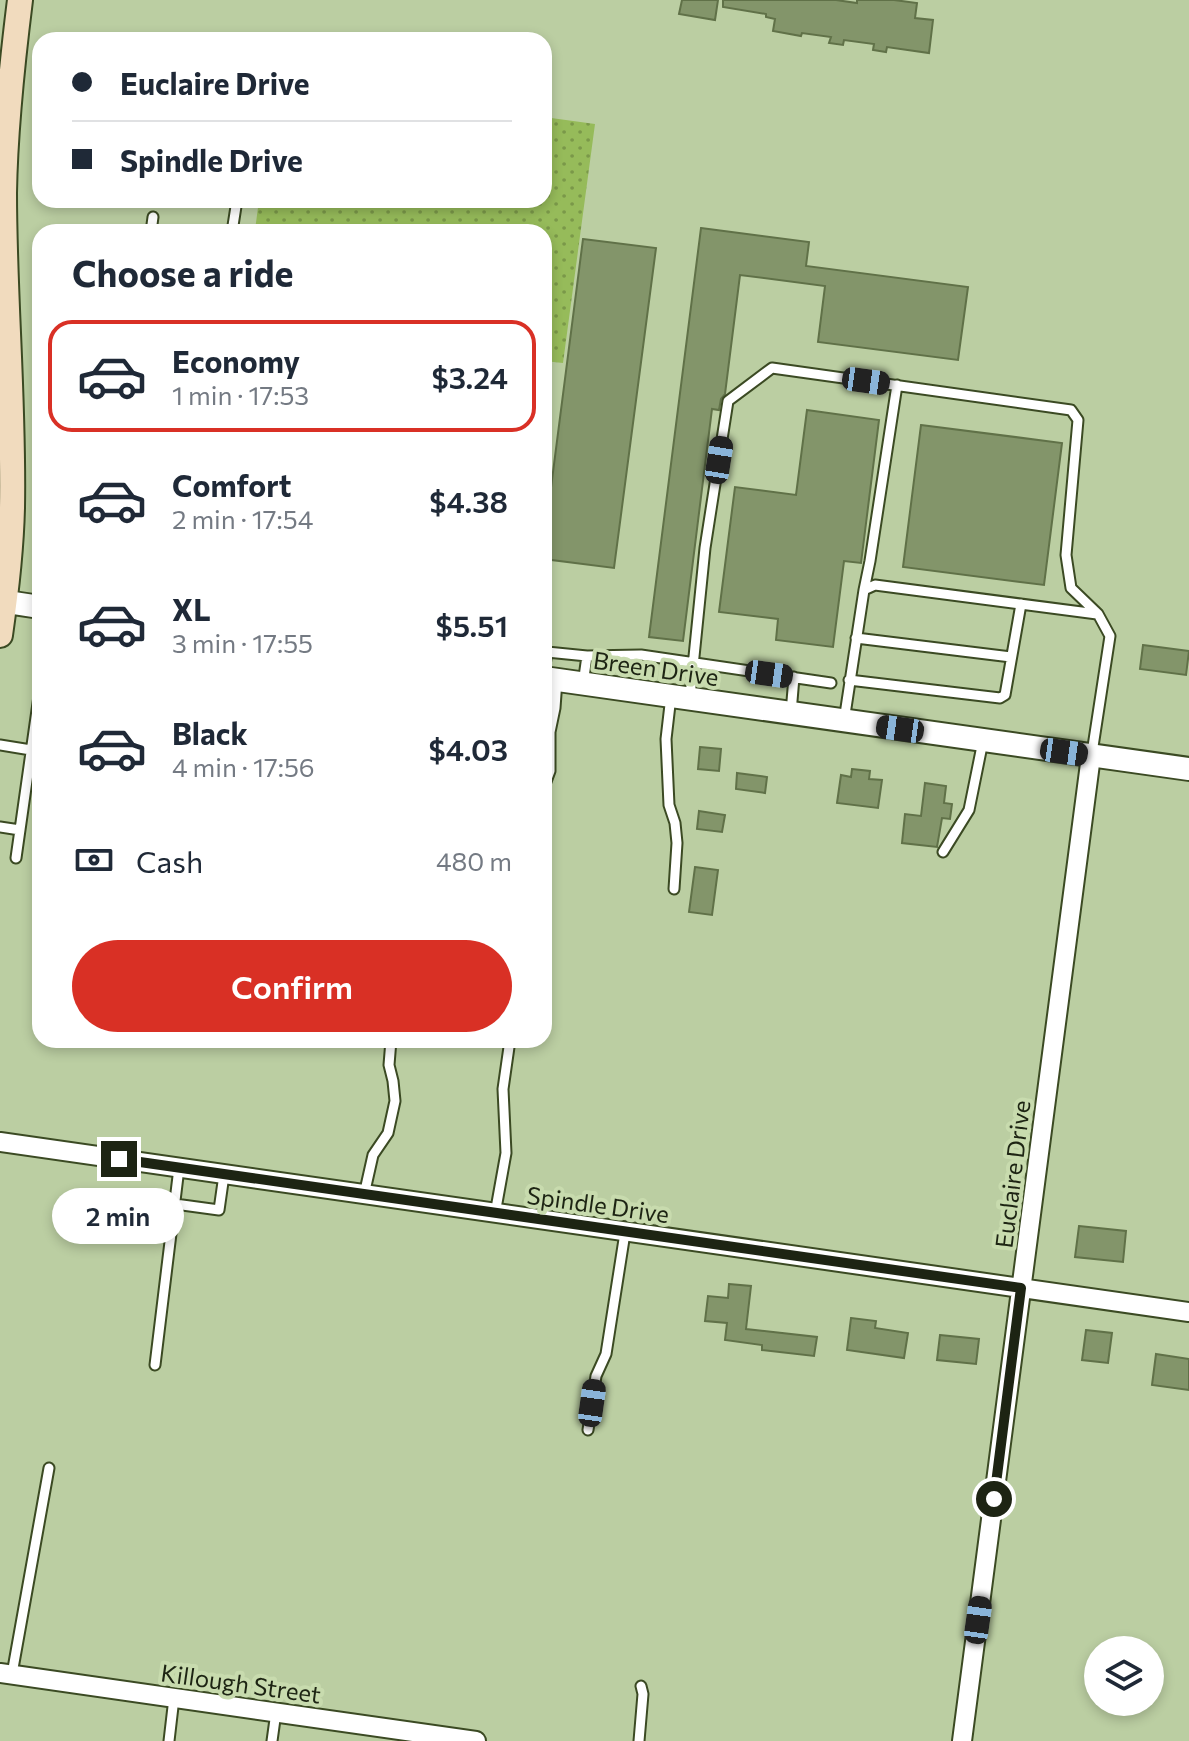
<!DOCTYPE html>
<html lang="en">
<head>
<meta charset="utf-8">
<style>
  :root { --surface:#fff; --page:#f2f2f3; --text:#1f2937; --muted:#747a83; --line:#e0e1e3; --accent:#d93025 }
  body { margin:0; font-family:Commissioner,sans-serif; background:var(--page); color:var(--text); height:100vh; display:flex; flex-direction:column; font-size:30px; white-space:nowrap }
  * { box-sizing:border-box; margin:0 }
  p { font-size:26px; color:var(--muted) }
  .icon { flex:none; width:44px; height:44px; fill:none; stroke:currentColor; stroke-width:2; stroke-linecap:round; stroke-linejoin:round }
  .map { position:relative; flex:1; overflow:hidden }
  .details { position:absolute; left:32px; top:224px; width:520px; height:824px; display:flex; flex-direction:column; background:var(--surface); border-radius:24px; box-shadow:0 4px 12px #0003 }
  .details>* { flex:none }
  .banner { position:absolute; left:32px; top:32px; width:520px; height:176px; border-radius:24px; box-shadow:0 4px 12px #0003; display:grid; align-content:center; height:176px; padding:0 40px; background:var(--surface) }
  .controls { position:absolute; left:1084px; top:1636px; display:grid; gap:16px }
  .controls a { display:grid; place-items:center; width:80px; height:80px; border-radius:50%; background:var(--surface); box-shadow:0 4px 12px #0003; font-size:40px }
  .end { position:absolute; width:36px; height:36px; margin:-18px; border:10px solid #1d2413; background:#fff; box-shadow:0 0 0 4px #fff }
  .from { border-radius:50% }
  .bubble { position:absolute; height:56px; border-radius:28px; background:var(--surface); box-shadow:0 4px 12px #0003; font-size:26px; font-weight:600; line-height:56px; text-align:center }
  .car { position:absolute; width:24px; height:48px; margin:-24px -12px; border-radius:10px; box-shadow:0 0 6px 2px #0007; background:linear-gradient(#222 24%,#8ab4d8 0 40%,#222 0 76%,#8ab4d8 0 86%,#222 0) }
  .banner b { display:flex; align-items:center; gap:28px; height:76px; font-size:30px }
  .banner b+b { border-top:2px solid var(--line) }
  .banner i { width:20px; height:20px; background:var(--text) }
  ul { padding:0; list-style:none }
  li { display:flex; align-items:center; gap:24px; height:112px; margin:0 16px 12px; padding:0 24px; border:4px solid transparent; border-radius:24px }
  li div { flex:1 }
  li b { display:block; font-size:30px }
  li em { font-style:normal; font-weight:600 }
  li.active { border-color:var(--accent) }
  li>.icon { width:72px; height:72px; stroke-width:1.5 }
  h2 { padding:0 40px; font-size:36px; line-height:96px }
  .pay { display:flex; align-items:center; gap:20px; height:88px; padding:0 40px; font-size:30px }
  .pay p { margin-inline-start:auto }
  .action { display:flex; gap:16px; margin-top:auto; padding:16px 40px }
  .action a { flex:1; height:92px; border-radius:48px; background:var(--accent); color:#fff; font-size:32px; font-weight:600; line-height:92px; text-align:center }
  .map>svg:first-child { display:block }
</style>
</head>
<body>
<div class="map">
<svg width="1189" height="1741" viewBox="0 0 1189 1741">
  <defs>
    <pattern id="grass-dots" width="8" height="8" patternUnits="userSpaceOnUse" patternTransform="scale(2)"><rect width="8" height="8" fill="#96bb5a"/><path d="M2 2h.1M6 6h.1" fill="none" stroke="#7a9849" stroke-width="1.8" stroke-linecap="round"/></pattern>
  </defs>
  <rect width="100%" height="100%" fill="#bbcea2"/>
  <path fill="url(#grass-dots)" d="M544,117L595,124L563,363L544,361V232H269L255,230L259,200H544Z"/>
  <path fill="#83956a" stroke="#607148" stroke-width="2" d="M682,0H718L715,20L679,14Z
    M723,0H836L857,3V0H894L917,3L915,18L933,20L929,53L887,47L886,52L873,50L874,44L844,40L843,45L829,43L831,37L802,33L801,36L773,31L775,19L766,17V14L723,7Z
    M701,228L809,242L806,266L968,287L958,360L818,342L825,286L740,275L725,394L721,399L719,410L712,409L683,641L649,637Z
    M583,239L656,248L614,568L544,559V542Z
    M807,410L879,420L861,563L844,561L833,647L776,640L778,619L719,612L735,487L796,495Z
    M921,425L1062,443L1044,585L903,567Z
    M1143,645L1189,651L1186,675L1140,669Z
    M700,747L721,749L719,771L698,769Z
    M852,769L870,771L869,779L882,780L878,808L837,803L841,775L851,777Z
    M737,773L767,777L765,793L736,789Z
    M925,783L946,786L944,803L952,804L950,819L942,818L937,847L902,843L905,814L921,816Z
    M699,811L725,815L722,832L697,829Z
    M695,867L718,870L712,915L689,912Z
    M1079,1226L1126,1231L1123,1262L1075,1257Z
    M729,1284L751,1286L746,1329L817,1337L814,1356L762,1350V1345L725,1340L727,1323L705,1321L708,1296L728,1298Z
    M851,1318L876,1321L875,1328L908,1333L904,1358L847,1350Z
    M1086,1330L1112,1333L1108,1363L1082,1360Z
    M940,1335L979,1339L976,1364L937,1360Z
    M1156,1354L1189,1359V1390L1152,1385Z"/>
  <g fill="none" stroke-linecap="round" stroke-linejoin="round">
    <defs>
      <path id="service" d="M151,232L153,217
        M232,232L237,200
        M864,590L870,561L897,385
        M856,638L1011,657
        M544,672L547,652L587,656L641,655L831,683
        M849,680L1000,698L1005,695L1021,604
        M583,684L587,656
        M671,696L666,739L669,805L675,823L677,843L674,889
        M690,696L705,548L728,401L772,368L1071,410L1078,420L1066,555L1071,588L1098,614L1110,636L1092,753
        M791,713L794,677
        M844,721L864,590L875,585L1097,614
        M544,731L550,732L555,708L557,680
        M0,745L31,750
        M544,787L550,771V732
        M0,827L20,830
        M943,852L969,810L983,741
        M16,858L40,689
        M364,1195L373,1155L388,1133L395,1101L393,1081L389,1065L391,1040
        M175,1204L219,1210L224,1175
        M495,1214L506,1153L503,1089L510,1040
        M155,1365L179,1168
        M588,1430L596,1376L606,1354L625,1233
        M12,1674L49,1468
        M169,1741L174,1698
        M272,1741L276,1712
        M639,1741L643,1694L641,1686"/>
      <path id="minor" d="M0,1142L1189,1312
        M0,1673L476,1741
        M962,1741L1091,756"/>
      <path id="tertiary" d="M0,601L40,607
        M544,678L1189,769"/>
      <path id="secondary" d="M0,635C6,593 11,550 12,508C14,403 4,298 4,193C5,128 12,64 20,0"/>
    </defs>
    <use href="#service" stroke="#3b4a23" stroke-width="13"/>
    <use href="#minor" stroke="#3b4a23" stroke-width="22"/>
    <use href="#tertiary" stroke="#3b4a23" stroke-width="26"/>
    <use href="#secondary" stroke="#3b4a23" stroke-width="28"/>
    <use href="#service" stroke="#fff" stroke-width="9"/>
    <use href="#minor" stroke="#fff" stroke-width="18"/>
    <use href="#tertiary" stroke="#fff" stroke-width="22"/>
    <use href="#secondary" stroke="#f1dbbe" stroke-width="24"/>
  </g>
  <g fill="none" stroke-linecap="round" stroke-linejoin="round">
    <path stroke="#1d2413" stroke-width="10" d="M119,1159L1021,1288L994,1499"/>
  </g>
  <g text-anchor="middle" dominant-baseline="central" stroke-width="8" stroke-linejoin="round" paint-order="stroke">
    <g font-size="24" fill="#1d2413" stroke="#c8dbae">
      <text transform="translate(656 668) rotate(8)">Breen Drive</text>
      <text transform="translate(1012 1174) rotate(-83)">Euclaire Drive</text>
      <text transform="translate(598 1204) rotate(8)">Spindle Drive</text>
      <text transform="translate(241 1683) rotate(8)">Killough Street</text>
    </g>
  </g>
</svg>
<div class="controls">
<a><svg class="icon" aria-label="layers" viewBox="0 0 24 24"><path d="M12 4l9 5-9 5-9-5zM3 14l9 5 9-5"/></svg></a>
</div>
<i class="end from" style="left:994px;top:1499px"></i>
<i class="end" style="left:119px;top:1159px"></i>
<div class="bubble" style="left:52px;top:1188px;width:132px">2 min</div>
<i class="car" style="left:866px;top:381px;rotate:98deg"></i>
<i class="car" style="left:719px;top:460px;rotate:9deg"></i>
<i class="car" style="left:769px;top:674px;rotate:98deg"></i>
<i class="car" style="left:900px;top:729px;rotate:278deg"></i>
<i class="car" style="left:1064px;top:752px;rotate:98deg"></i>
<i class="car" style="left:592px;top:1403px;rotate:8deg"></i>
<i class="car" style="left:978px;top:1620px;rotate:8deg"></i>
<div class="banner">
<b><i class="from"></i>Euclaire Drive</b>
<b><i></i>Spindle Drive</b>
</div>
<section class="details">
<h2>Choose a ride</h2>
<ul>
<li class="active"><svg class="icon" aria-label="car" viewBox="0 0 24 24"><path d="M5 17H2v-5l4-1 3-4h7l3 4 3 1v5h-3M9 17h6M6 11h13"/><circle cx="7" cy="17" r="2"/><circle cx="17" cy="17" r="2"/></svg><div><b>Economy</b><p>1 min · 17:53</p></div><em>$3.24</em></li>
<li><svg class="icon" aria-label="car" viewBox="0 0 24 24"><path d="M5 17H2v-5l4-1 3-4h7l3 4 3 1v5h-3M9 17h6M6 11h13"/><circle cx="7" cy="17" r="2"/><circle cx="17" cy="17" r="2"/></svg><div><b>Comfort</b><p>2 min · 17:54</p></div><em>$4.38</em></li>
<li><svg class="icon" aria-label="car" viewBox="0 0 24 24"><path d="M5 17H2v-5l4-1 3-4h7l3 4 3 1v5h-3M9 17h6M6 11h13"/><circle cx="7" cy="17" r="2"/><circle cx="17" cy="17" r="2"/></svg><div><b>XL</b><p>3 min · 17:55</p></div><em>$5.51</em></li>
<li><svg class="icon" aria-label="car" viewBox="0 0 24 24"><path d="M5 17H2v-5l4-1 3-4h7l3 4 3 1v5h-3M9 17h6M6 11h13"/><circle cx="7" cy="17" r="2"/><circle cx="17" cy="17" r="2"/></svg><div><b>Black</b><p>4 min · 17:56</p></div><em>$4.03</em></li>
</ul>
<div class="pay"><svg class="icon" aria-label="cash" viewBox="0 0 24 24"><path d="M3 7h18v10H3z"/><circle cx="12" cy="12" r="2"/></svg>Cash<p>480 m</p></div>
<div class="action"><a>Confirm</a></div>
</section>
</div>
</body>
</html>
